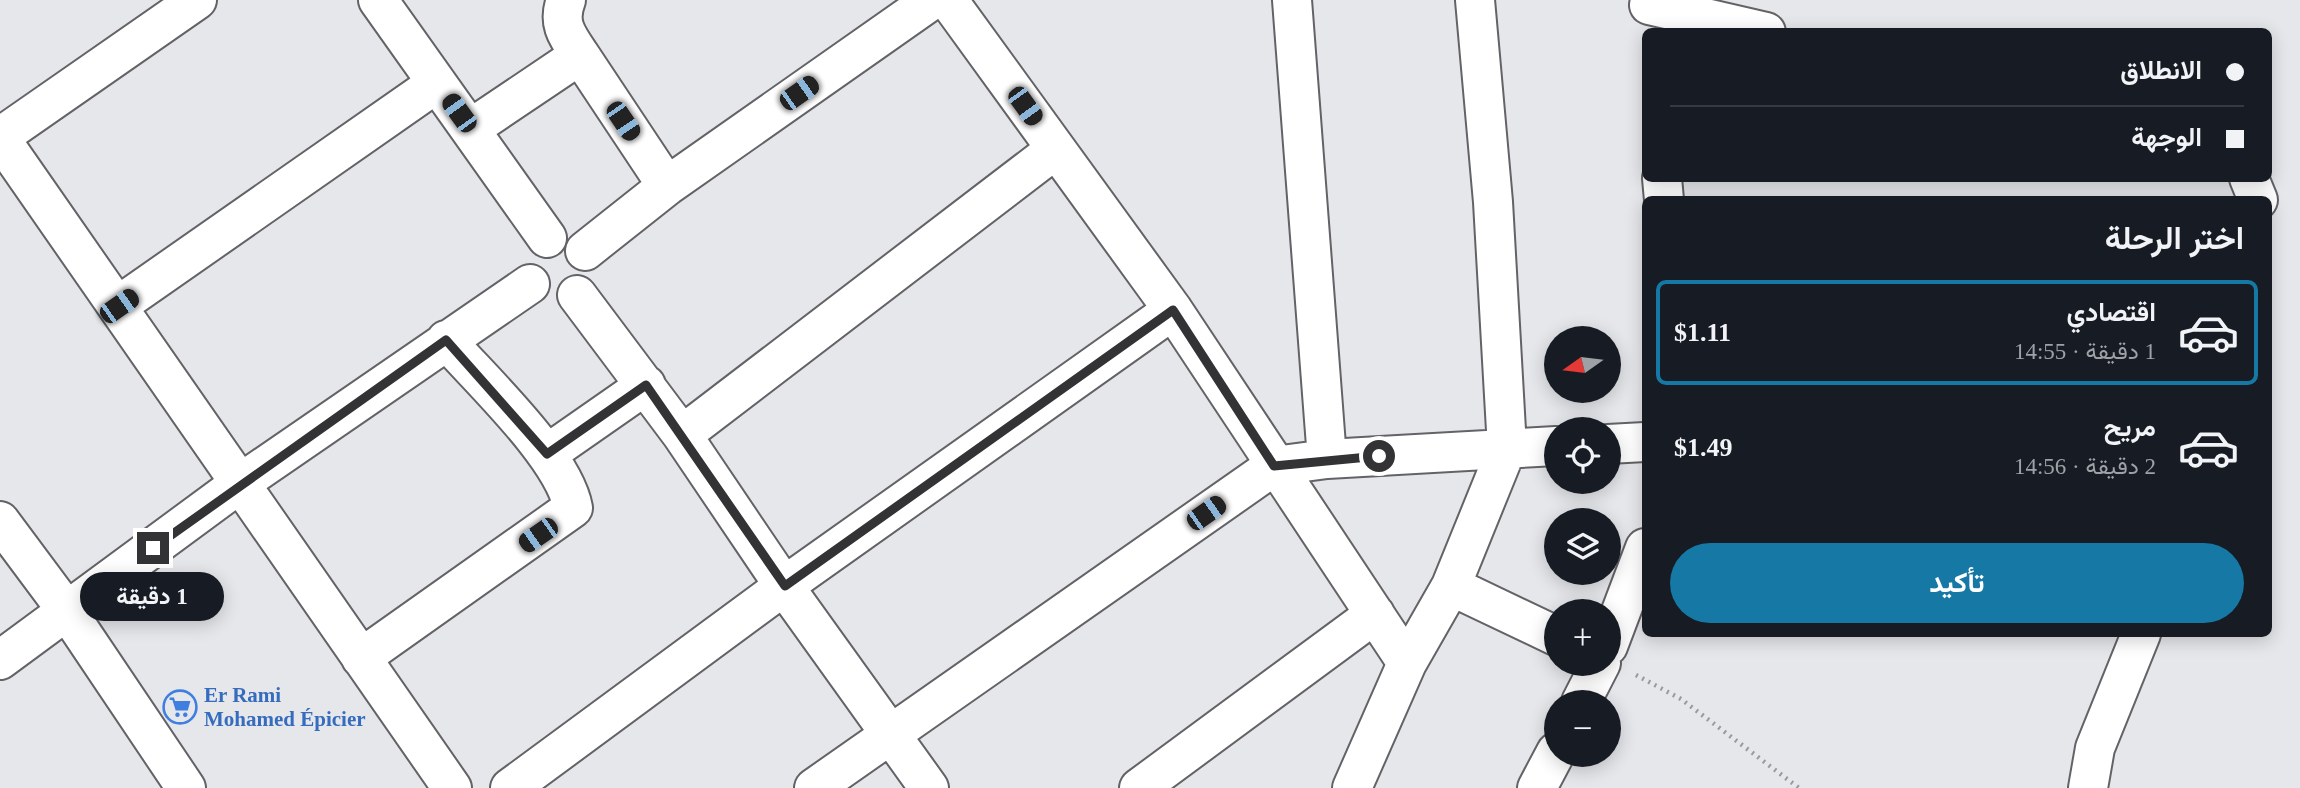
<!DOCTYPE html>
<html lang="ar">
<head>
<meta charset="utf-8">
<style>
  :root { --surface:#171b24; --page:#20242c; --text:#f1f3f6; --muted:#9ea1a6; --line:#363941; --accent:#1679a5 }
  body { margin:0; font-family:"Times New Roman",Vazirmatn,serif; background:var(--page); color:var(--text); direction:rtl; height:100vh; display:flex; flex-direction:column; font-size:26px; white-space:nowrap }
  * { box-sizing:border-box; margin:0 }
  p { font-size:23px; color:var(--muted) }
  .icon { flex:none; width:38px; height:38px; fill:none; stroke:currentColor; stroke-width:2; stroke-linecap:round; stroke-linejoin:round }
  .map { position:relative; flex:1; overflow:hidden; direction:ltr }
  .drawer { position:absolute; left:1642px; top:196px; width:630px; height:441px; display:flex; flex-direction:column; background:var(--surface); border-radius:10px; box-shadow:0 4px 18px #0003; direction:rtl }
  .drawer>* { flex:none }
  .guide { position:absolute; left:1642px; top:28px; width:630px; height:154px; border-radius:10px; box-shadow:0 4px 18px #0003; direction:rtl; display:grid; align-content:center; height:154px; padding:0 28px; background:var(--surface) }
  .needle { width:46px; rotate:256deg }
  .buttons { position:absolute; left:1544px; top:326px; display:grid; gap:14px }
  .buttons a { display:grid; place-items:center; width:77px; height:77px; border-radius:50%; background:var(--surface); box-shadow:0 4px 18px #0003; font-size:35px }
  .end { position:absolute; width:32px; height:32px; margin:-16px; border:9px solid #333335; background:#fff; box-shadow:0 0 0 4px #fff }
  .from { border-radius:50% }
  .bubble { position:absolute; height:49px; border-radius:24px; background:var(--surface); box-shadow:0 4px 18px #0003; font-size:23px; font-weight:700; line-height:49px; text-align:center; direction:rtl }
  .car { position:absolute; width:21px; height:42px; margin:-21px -10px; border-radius:9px; box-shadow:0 0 5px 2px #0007; background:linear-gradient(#222 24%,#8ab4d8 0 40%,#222 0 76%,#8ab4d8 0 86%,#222 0) }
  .guide b { display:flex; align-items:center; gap:24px; height:66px; font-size:26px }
  .guide b+b { border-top:2px solid var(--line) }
  .guide i { width:18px; height:18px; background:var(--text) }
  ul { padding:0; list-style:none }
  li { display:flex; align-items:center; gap:21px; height:105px; margin:0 14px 10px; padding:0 14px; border:4px solid transparent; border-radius:10px }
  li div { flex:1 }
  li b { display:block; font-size:26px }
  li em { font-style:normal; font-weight:700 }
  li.on { border-color:var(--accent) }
  li>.icon { width:63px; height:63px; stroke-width:1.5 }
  h2 { padding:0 28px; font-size:32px; line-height:84px }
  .action { display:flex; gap:14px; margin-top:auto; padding:14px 28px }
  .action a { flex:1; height:80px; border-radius:42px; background:var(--accent); color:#fff; font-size:28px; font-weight:700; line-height:80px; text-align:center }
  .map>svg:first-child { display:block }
</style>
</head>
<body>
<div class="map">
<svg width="2300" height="788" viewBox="0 0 2300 788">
  <rect width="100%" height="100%" fill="#e6e7eb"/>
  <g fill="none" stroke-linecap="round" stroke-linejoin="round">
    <defs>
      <path id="minor" d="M378,0L547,238
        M948,0L1173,310L1407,663
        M1292,0L1327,459
        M1649,5L1766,32
        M580,55L667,186
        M470,129L580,55C567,36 557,23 566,0
        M0,137L197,0
        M0,138L452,788
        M1662,178L1664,200
        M2249,178L2258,200
        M585,251L667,186L932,0
        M577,295L682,435L784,586L929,788
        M119,305L437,83
        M682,435L1056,149
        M1608,444L1645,442
        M547,454L646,385
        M0,521L67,611L186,788
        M1451,586L1556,636
        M1608,646L1645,548
        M361,658L573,508C564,457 481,380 446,340
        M0,660L239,484L530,284
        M1581,702L1601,663
        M510,788L784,586L1173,310
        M814,788L1274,466L1327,459L1556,446
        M1139,788L1375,614
        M1352,788L1407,663L1451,586L1507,448L1493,202L1475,0
        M1537,788L1556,752
        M2088,788L2095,748L2141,634"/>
    </defs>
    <use href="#minor" stroke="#636367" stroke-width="42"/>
    <path stroke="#999a9d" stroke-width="4.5" stroke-dasharray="2 5" stroke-linecap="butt" d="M1636,675L1681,699L1799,788"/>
    <use href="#minor" stroke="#fff" stroke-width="38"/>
  </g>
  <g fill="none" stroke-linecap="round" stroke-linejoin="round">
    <path stroke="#333335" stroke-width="9" d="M153,548L446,340L547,454L646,385L785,586L1173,310L1274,466L1379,456"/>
  </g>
  <defs>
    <symbol id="supermarket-ring" viewBox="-11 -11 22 22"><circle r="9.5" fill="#e6e7eb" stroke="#3f7fe0" stroke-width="1.5"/><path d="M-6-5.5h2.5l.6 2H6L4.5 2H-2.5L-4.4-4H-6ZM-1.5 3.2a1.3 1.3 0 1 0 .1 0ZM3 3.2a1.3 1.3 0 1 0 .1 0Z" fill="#3f7fe0"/></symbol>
  </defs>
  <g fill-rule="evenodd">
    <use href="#supermarket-ring" x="161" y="688" width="38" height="38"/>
  </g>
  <g text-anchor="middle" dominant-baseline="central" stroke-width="7" stroke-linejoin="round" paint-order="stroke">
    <g font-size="21" font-weight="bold" fill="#366cbe" stroke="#e6e7eb" text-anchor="start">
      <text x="204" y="695">Er Rami<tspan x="204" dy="24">Mohamed Épicier</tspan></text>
    </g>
  </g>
</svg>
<div class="buttons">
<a><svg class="needle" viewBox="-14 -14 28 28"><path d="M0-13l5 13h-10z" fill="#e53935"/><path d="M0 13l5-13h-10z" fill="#9ea1a6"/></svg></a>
<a><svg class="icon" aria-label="locate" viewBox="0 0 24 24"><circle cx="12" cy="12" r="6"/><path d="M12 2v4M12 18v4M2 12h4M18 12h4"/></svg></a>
<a><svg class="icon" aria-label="layers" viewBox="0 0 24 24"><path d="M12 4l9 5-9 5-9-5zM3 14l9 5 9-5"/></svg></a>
<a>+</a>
<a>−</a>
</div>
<i class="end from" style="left:1379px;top:456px"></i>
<i class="end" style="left:153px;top:548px"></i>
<div class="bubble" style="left:80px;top:572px;width:144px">1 دقيقة</div>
<i class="car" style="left:799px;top:93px;rotate:55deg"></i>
<i class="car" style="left:1025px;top:106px;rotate:144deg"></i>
<i class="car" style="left:459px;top:113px;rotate:324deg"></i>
<i class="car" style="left:623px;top:121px;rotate:146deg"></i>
<i class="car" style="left:119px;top:306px;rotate:55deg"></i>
<i class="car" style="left:1206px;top:513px;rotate:55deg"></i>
<i class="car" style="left:538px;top:535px;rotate:235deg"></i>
<div class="guide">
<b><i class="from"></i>الانطلاق</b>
<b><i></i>الوجهة</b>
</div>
<section class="drawer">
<h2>اختر الرحلة</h2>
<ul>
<li class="on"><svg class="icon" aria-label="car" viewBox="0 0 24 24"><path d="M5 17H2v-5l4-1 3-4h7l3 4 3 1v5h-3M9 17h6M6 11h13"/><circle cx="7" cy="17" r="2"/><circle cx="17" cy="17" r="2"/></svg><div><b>اقتصادي</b><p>1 دقيقة · 14:55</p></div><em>$1.11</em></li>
<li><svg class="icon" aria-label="car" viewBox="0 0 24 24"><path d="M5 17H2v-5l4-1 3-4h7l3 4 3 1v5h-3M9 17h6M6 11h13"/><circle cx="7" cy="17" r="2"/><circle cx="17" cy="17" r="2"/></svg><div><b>مريح</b><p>2 دقيقة · 14:56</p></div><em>$1.49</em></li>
</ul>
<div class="action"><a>تأكيد</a></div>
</section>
</div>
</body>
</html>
